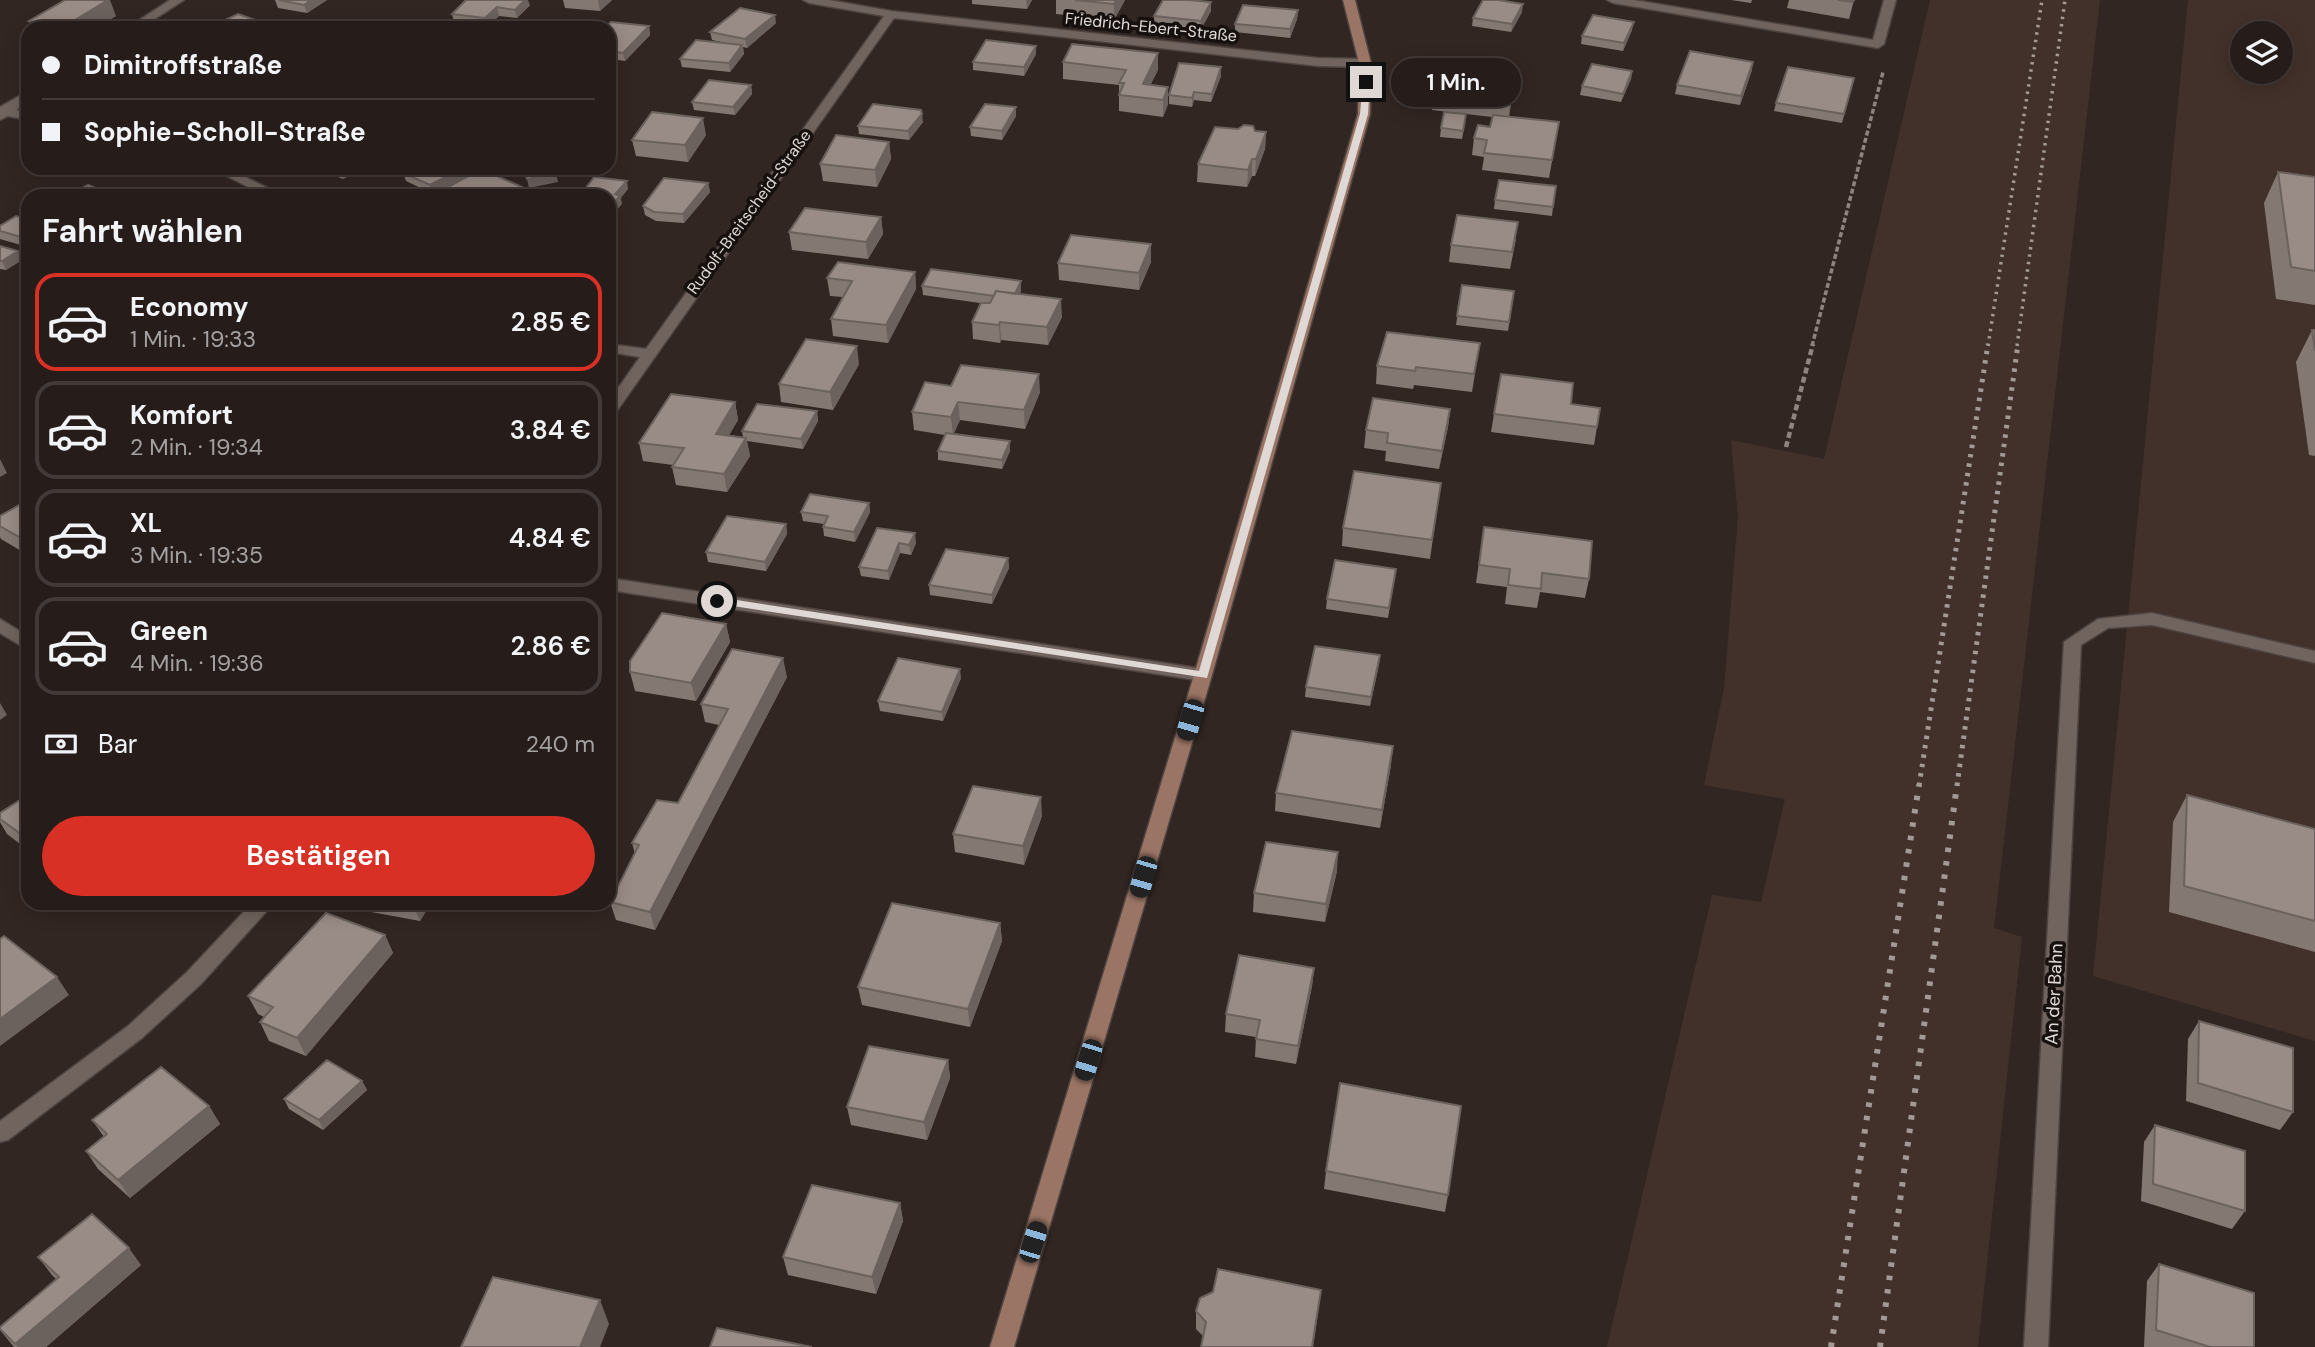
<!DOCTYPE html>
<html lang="de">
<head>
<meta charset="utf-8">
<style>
  :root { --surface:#261c1a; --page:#2e2523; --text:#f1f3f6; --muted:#a4a1a2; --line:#423a39; --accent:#d93025 }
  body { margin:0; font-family:"DM Sans",sans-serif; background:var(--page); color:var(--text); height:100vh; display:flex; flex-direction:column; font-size:26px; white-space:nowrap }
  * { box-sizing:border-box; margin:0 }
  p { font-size:23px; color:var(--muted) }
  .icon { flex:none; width:38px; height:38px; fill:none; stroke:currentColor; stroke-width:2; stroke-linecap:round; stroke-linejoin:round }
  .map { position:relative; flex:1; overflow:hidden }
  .details { position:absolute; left:21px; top:189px; width:595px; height:721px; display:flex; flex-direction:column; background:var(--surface); border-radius:21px; box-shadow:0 4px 18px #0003,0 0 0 2px var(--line) }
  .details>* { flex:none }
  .banner { position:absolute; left:21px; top:21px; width:595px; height:154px; border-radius:21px; box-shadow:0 4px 18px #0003,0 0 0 2px var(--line); display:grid; align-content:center; height:154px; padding:0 21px; background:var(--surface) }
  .tools { position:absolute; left:2230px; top:21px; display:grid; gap:14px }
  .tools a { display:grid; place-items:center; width:63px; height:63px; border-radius:50%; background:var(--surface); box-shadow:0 4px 18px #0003,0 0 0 2px var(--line); font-size:35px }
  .end { position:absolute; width:32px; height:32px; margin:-16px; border:9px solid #e0d8d5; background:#111; box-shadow:0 0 0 4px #111 }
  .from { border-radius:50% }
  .bubble { position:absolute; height:49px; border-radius:24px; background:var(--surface); box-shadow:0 4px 18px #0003,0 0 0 2px var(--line); font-size:23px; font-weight:600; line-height:49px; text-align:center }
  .car { position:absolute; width:21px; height:42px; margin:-21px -10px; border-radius:9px; box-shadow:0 0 5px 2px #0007; background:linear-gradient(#222 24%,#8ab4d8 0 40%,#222 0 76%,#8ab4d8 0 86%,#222 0) }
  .banner b { display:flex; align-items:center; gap:24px; height:66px; font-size:26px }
  .banner b+b { border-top:2px solid var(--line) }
  .banner i { width:18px; height:18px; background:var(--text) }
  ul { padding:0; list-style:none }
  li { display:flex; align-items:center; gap:21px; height:98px; margin:0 14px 10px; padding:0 7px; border:4px solid var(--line); border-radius:21px }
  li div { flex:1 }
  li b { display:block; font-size:26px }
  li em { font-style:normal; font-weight:600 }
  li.selected { border-color:var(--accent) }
  li>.icon { width:63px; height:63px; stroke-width:1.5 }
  h2 { padding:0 21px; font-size:32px; line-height:84px }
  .pay { display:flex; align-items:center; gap:18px; height:77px; padding:0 21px; font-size:26px }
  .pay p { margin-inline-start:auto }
  .button { display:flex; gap:14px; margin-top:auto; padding:14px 21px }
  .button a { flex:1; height:80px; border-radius:42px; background:var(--accent); color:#fff; font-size:28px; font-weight:600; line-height:80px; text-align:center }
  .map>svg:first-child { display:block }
</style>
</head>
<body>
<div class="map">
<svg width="2315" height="1347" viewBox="0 0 2315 1347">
  <rect width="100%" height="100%" fill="#322622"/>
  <path fill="#42312a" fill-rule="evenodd" d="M1930,0H2100L1994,928L2022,937L1978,1347H1607L1712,895L1761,902L1785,799L1704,785L1724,688L1738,517L1731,440L1824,459Z
    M2188,0H2315V1041L2093,976ZM2242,33H2280V72H2242Z"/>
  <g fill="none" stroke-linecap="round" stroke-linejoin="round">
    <defs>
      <path id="street" d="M170,0H184L141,28H127Z
        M803,0H829L891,11L1318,58L1365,59L1371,63L1365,67L1318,66L894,18L614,415L609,417V401L640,357L609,352V344L646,349L884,16L809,3Z
        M1607,0H1634L1873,40L1884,0H1896L1884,44L1878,48L1613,3Z
        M28,91V101L16,110L28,112V120L8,116L0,120V107Z
        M211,168H227L284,196H266Z
        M609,578L1203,669L1212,675L1203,681L609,590Z
        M2152,613L2315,651V663L2152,625L2108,628L2081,645L2048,1347H2024L2064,642L2098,619Z
        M0,619L28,636V650L0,633Z
        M252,903H274L201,984L142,1038L8,1140L0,1142V1121L128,1026L187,972Z"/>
      <path id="secondary" d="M1343,0H1355L1371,63L1370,114L1212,675L1014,1347H990L1194,675L1358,114L1359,63Z"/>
    </defs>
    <use href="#street" stroke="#4d4340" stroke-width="3"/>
    <use href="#secondary" stroke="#4d4340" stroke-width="3"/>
    <path stroke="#8e8480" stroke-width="3.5" stroke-dasharray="5 2.5" stroke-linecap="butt" d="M1812,346L1883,72"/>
    <path stroke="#8e8480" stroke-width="4.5" stroke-dasharray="6 3.5" stroke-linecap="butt" d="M1786,447L1813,344"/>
    <use href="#street" fill="#71645e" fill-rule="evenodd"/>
    <use href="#secondary" fill="#9a7565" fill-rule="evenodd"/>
    <path stroke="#a39a97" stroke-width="3.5" stroke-dasharray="2.5 5" stroke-linecap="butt" d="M1988,346L2042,0
      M2017,346L2065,0"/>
    <path stroke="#a39a97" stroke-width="5" stroke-dasharray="3.5 6" stroke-linecap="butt" d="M1919,786L1988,344
      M1957,786L2018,344"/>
    <path stroke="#a39a97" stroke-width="6" stroke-dasharray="4.5 9" stroke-linecap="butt" d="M1831,1347L1919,785
      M1880,1347L1957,785"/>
  </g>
  <path fill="#847872" d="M275,0H327L307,13L278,8Z
    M466,0L530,5L517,18L499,16L487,27L454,22L452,14Z
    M563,0H612L600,11L565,8Z
    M972,0H1032L1027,9L972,4Z
    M1056,0H1125L1114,20L1056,14Z
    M1731,0H1752L1751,3Z
    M1789,0H1854L1849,19L1787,8Z
    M1211,2V11L1201,29L1154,24V16Z
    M1298,10L1297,19L1290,38L1235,32V24Z
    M1522,12L1511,32L1472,26L1473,18Z
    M116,16L95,28H28V37L25,29L31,25L29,21Z
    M776,23L747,48L743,47L744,54L730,72L682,67L680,59L726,43L712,40L710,32Z
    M649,26L650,35L625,61L611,59L609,52V28Z
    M1632,30L1623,51L1581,44L1582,36Z
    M1036,46V54L1024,76L973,70V62Z
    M1063,62L1158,70L1150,85L1168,87V104L1163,117L1119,111V85L1063,79Z
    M1221,67V76L1211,102L1194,100L1192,107L1169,104V95Z
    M1752,70L1740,105L1675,94L1677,85Z
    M1632,71L1631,79L1621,102L1580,95L1582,86Z
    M1854,78L1842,123L1774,111L1776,103Z
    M751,85L752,94L735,115L694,110L692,102Z
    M1513,92L1509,117L1559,122L1549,178L1482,170L1484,157L1472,155L1474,138L1490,127L1492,117L1432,110L1434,93Z
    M1016,107V116L1002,140L971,136L970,127Z
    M923,122L909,140L859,134L858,126Z
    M1465,123L1462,139L1440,137L1441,128Z
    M1266,132L1265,149L1255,176H1252L1247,187L1197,182L1198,164Z
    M706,135L688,162L636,156L632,140Z
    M889,142L891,159L877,187L823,181L820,164Z
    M316,168H364L343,179Z
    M477,171L433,194L406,181L403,173Z
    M2278,172L2315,177V305L2276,299L2264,203Z
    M708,183L710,192L684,223L656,221L645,215L643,206Z
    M448,187L542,196H451Z
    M1495,200L1553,207L1552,216L1494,209Z
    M881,217L883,234L868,259L792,250L789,232Z
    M28,220V247L0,239V226Z
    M1516,239L1510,269L1449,262L1451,245Z
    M1151,244V262L1139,290L1059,280L1058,263Z
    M0,246L22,260L6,270L0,269Z
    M915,272L916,289L888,343L833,336L831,319L843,297L830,296L827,278Z
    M1021,281V290L1020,294L1062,317L1048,345L1001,340L1000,343L973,339L972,322L980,303L923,295L922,286Z
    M1462,285L1514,291L1508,331L1456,325Z
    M2312,330H2315V456L2309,455L2296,362Z
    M1480,343L1472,392L1414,385L1413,389L1376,384L1377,366Z
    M859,364L833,410L781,402L779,384Z
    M951,386L1040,392L1025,429L960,420L953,434L1010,441V451L1002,469L938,460V451L945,435L914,430L912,412Z
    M735,402L738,420L729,435L743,437L742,431L817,411L818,421L803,449L747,441L750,456L727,492L676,485L672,467L673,465L643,461L639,443Z
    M1571,404L1597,427L1594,445L1491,432L1494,414Z
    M1450,409L1448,427L1439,469L1385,461L1386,451L1364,448L1366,430Z
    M1441,483L1430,559L1342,546L1343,528Z
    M28,500V555L1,539L0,537V516Z
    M869,503L870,512L855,542L824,536L823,527L824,524L803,521L801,512Z
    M786,524L787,534L766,571L708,562L706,552Z
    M1484,527L1589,579L1585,598L1540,592L1537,608L1505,604L1507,587L1476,583Z
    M877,528L916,543L911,555L900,553L889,580L861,576L859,567Z
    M1008,558L1009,568L992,604L930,595L929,585Z
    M1396,569L1388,618L1326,609L1327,599Z
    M726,624L730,642L696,701L635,691L630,672Z
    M1380,655L1370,706L1305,697L1306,687Z
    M787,677L655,930L616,920L610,902L635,854L632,843L678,803L719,725L705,722L701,704Z
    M961,678L943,721L880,711L878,701Z
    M1391,765L1380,828L1275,811L1276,793Z
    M28,791V850L7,834L0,822V813L25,797L24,794Z
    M2187,795L2315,829V952L2169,912L2173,822Z
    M1042,816L1024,865L955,852L953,834Z
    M1337,871L1325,922L1253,912L1254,893Z
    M352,903H431L420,921L355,909Z
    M1000,923L1002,941L970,1027L862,1005L858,987Z
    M385,935L393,953L306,1056L269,1041L260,1022L264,1017L258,1014L248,996Z
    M1314,968L1312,986L1296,1064L1255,1057L1256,1037L1225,1032L1226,1014Z
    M2199,1021L2293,1112L2280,1130L2186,1101L2188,1039Z
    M948,1060L950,1078L927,1140L851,1125L847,1107Z
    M362,1081L367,1090L323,1130L289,1109L284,1099Z
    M209,1106L220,1124L130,1198L98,1169L86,1151L104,1137L92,1120Z
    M2155,1125L2245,1211L2232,1229L2141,1201L2144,1142Z
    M1326,1171L1448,1195L1445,1212L1324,1189Z
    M900,1203L903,1221L876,1294L788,1275L783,1257Z
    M38,1257L141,1265L46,1347H14L0,1330L57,1280L52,1275Z
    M2159,1264L2254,1347H2144L2147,1281Z
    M1321,1290L1313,1347H1201L1203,1336L1196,1329V1311Z"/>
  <path fill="#6b615d" d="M108,0H110L116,16L95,28H62Z
    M311,0H327L307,13L304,5Z
    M525,0H528L530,5L517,18L515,10Z
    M598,0H612L600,11Z
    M1026,0H1032L1027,9Z
    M1116,0H1125L1114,20V4Z
    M1211,2V11L1201,29V21Z
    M1523,4L1522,12L1511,32L1512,24Z
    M497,7L499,16L487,27L485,18Z
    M1298,10L1297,19L1290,38V29Z
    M775,15L776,23L747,48L745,39Z
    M1634,22L1632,30L1623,51L1624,43Z
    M649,26L650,35L625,61L623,53Z
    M742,45L744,54L730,72L729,63Z
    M1036,46V54L1024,76V67Z
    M1158,53V70L1144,98L1143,84Z
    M1753,62L1752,70L1740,105L1741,96Z
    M1221,67V76L1211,102L1212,94Z
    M1632,71L1631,79L1621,102L1623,94Z
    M1516,76L1513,92L1508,118L1510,102Z
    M751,85L752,94L735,115L733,107Z
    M1168,87V104L1163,117V100Z
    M1194,92V100L1192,107V98Z
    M1016,107V116L1002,140V131Z
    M922,114L923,122L909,140L908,131Z
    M703,118L706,135L688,162L685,145Z
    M1266,132L1265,149L1255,176L1256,159Z
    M889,142L891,159L877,187L875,170Z
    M1252,159V176L1247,187L1248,170Z
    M340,168H364L343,179Z
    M463,168H476L477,171L433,194L430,185Z
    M556,173L558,182L529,188L527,179Z
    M627,181L628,189L621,198L622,204L611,217L609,208L615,194Z
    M708,183L710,192L684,223L683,214Z
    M881,217L883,234L868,259L866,242Z
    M1151,244V262L1139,290V273Z
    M18,251L22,260L6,270L2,261Z
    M915,272L916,289L888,343L886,325Z
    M1021,281V290L1014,308L1013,299Z
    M1061,299L1062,317L1048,345L1047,327Z
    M1000,322L1001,340L1000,343L999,325Z
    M857,346L859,364L833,410L830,392Z
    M1039,374L1040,392L1025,429L1024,410Z
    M735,402L738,420L719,452L716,434Z
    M958,402L960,420L953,436L951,417Z
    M1450,409L1448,427L1439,469L1442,451Z
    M817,411L818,421L803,449L801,439Z
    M746,438L750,456L727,492L724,474Z
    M1010,441V451L1002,469V460Z
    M0,459L7,473L0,477Z
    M869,503L870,512L855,542L854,532Z
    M786,524L787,534L766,571L765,562Z
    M915,533L916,543L911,555L909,545Z
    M899,543L900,553L889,580L888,571Z
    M1008,558L1009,568L992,604V595Z
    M726,624L730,642L696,701L691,683Z
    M1380,655L1379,665L1370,706L1371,697Z
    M783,658L787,677L655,930L650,912Z
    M960,669L961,678L943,721L942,712Z
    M0,703L7,715L0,720Z
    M1393,746L1391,765L1380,828L1382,810Z
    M1041,797L1042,816L1024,865L1023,846Z
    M1338,852L1337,871L1325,922L1326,904Z
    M412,903H431L420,921Z
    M1000,923L1002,941L970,1027L968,1009Z
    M385,935L393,953L306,1056L297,1038Z
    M1314,968L1312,986L1296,1064L1298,1046Z
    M57,977L69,995L0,1046V1019Z
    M948,1060L950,1078L927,1140L924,1122Z
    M362,1081L367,1090L323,1130L319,1120Z
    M209,1106L220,1124L130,1198L118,1180Z
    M900,1203L903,1221L876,1294L872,1277Z
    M129,1248L141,1265L46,1347H18L15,1344Z
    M1321,1290L1313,1347H1312Z
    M600,1300L609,1324L600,1347H580Z"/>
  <path fill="#998b85" stroke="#6b615d" stroke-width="2" d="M65,0H108L62,28L54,26L51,28L25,29L35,22L29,21Z
    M279,0H311L304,5Z
    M466,0H525L515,10L497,7L485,18L452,14Z
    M1075,0H1116L1114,4Z
    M1163,0H1188L1211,2L1201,21L1154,16Z
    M1483,0H1498L1523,4L1512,24L1473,18Z
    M1838,0H1854L1853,2Z
    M1243,5L1298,10L1290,29L1235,24Z
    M740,8L775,15L745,39L710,32Z
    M238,14L258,21L253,23L267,28H208Z
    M1593,15L1634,22L1624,43L1582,36Z
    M611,22L649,26L623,53L609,51L615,45L609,44V28H604Z
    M199,25L206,28H193Z
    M696,40L742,45L729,63L680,59Z
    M986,40L1036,46L1024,67L973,62Z
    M1072,44L1158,53L1143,84L1168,87L1163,100L1119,95L1124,83H1119L1126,70L1063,62Z
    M1690,51L1753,62L1741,96L1677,85Z
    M1179,63L1221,67L1212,94L1194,92L1192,98L1169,95Z
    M1592,64L1632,71L1623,94L1582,86Z
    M1788,67L1854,78L1844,114L1776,103Z
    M1441,68L1516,76L1510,102L1434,93Z
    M709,80L751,85L733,107L692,102Z
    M873,104L921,110L922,114L908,131L858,126Z
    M985,104L1016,107L1002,131L970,127Z
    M652,112L703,118L685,145L632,140Z
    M1444,112L1466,114L1463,131L1441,128Z
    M1493,115L1559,122L1552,160L1484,153L1487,140L1474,138L1478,125L1490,127Z
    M1244,125L1253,126L1255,131L1266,132L1256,159H1252L1248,170L1198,164L1215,127L1238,129Z
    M836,135L889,142L875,170L820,164Z
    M411,168H463L430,185L403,173Z
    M523,168H554L556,173L527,179Z
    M481,169L542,196H460L459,195L462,194L448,187Z
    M2278,172L2315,177V271L2291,267Z
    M594,177L627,181L615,194L620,196L609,208V196H580Z
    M664,178L708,183L683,214L654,212L643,206Z
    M1499,180L1556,186L1553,207L1495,200Z
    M88,185L114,196H67Z
    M805,208L881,217L866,242L789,232Z
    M1457,215L1518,222L1512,252L1451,245Z
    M16,216L28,220V239L0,231V226Z
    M1071,235L1151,244L1139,273L1058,263Z
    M0,246L18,251L2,261H0Z
    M838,262L915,272L886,325L831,319L852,281L827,278Z
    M931,269L1021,281L1015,294L996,291L994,296L922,286Z
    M1462,285L1514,291L1509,322L1457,316Z
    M996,291L1061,299L1047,327L1000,322L999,325L972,322L981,303H990Z
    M2312,330H2315V351Z
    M1387,332L1480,343L1474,374L1416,367L1415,371L1377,366Z
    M806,339L857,346L830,392L779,384Z
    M961,365L1039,374L1024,410L958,402L951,417L912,412L925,382L951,386Z
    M1501,374L1573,383L1571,404L1600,408L1597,427L1494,414Z
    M671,394L735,402L716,434L746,438L724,474L672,467L684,448L639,443Z
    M1373,398L1450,409L1442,451L1387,443L1388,433L1366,430Z
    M757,404L817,411L801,439L742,431Z
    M946,433L1010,441L1002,460L938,451Z
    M1354,471L1441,483L1432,540L1343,528Z
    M810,494L869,503L854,532L823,527L828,516L801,512Z
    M28,500V542L0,526V516Z
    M727,516L786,524L765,562L706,552Z
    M1484,527L1592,541L1589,579L1542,573L1541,589L1508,585L1510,569L1479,565Z
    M877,528L915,533L909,545L899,543L888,571L859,567Z
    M946,549L1008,558L992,595L929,585Z
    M1335,560L1396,569L1389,608L1327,599Z
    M662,613L726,624L691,683L630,672V661Z
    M1315,646L1380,655L1371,697L1306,687Z
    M732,649L783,658L650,912L610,902L639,845L632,843L657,800L678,803L728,709L701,704Z
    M898,658L960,669L942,712L878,701Z
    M1292,731L1393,746L1382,810L1276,793Z
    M973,786L1041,797L1023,846L953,834Z
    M28,791V839L0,819V813L26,796L24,794Z
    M2187,795L2315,829V921L2184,886Z
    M1266,842L1338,852L1326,904L1254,893Z
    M892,903L1000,923L968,1009L858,987Z
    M326,913L385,935L297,1038L260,1022L273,1007L248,996Z
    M4,936L57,977L0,1019V939Z
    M1239,955L1314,968L1298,1046L1256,1039L1260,1020L1226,1014Z
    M2199,1021L2293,1048V1112L2198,1083Z
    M869,1046L948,1060L924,1122L847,1107Z
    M327,1060L362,1081L319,1120L284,1099Z
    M161,1067L209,1106L118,1180L86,1151L107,1134L92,1120Z
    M1340,1083L1461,1106L1448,1195L1326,1171Z
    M2155,1125L2245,1151V1211L2153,1184Z
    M812,1185L900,1203L872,1277L783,1257Z
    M92,1214L129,1248L15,1344L0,1329V1327L59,1277L38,1257Z
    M2159,1264L2254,1293V1347H2210L2156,1330Z
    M1218,1269L1321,1290L1312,1347H1201L1206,1322L1196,1311L1200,1298L1213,1292Z
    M493,1277L600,1300L580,1347H461Z
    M717,1328L812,1347H710Z"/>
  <path fill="#e0d8d5" d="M1363,80L1370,82L1368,114L1207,678L713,603V598L717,597L1199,671L1360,114Z"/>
  <g text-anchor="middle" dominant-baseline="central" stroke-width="7" stroke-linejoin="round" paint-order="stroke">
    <g font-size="16" fill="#e0d8d5" stroke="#16110e">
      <text transform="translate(1151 27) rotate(6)">Friedrich-Ebert-Straße</text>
      <text transform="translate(749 212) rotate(-54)">Rudolf-Breitscheid-Straße</text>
    </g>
    <g font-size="18" fill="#e0d8d5" stroke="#16110e">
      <text transform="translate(2054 994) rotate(-87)">An der Bahn</text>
    </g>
  </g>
</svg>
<div class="tools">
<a><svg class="icon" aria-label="layers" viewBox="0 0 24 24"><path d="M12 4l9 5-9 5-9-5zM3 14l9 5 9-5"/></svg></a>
</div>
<i class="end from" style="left:717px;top:601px"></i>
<i class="end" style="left:1366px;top:82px"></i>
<div class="bubble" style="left:1391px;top:58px;width:130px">1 Min.</div>
<i class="car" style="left:1190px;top:720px;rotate:196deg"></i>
<i class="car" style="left:1143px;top:877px;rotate:196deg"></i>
<i class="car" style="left:1088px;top:1060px;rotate:197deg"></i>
<i class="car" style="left:1033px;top:1242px;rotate:17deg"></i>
<div class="banner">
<b><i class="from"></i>Dimitroffstraße</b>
<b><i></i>Sophie-Scholl-Straße</b>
</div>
<section class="details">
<h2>Fahrt wählen</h2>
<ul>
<li class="selected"><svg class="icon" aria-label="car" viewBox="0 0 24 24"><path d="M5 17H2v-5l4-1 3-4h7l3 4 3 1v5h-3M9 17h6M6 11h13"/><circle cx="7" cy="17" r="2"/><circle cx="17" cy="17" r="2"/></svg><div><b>Economy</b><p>1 Min. · 19:33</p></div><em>2.85 €</em></li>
<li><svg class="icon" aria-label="car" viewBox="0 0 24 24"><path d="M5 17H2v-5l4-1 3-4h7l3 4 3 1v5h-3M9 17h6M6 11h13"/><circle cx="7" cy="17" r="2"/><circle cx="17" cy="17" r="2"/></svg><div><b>Komfort</b><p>2 Min. · 19:34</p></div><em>3.84 €</em></li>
<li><svg class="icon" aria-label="car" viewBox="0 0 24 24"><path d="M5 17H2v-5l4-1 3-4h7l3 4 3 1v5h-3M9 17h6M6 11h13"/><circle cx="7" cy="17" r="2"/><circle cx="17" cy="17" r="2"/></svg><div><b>XL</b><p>3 Min. · 19:35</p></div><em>4.84 €</em></li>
<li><svg class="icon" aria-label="car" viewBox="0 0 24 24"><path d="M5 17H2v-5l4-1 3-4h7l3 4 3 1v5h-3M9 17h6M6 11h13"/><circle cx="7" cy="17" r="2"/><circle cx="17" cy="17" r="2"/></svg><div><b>Green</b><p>4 Min. · 19:36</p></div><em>2.86 €</em></li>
</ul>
<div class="pay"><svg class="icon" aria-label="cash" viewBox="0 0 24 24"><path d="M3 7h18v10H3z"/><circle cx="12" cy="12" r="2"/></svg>Bar<p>240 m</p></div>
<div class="button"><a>Bestätigen</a></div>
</section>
</div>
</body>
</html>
